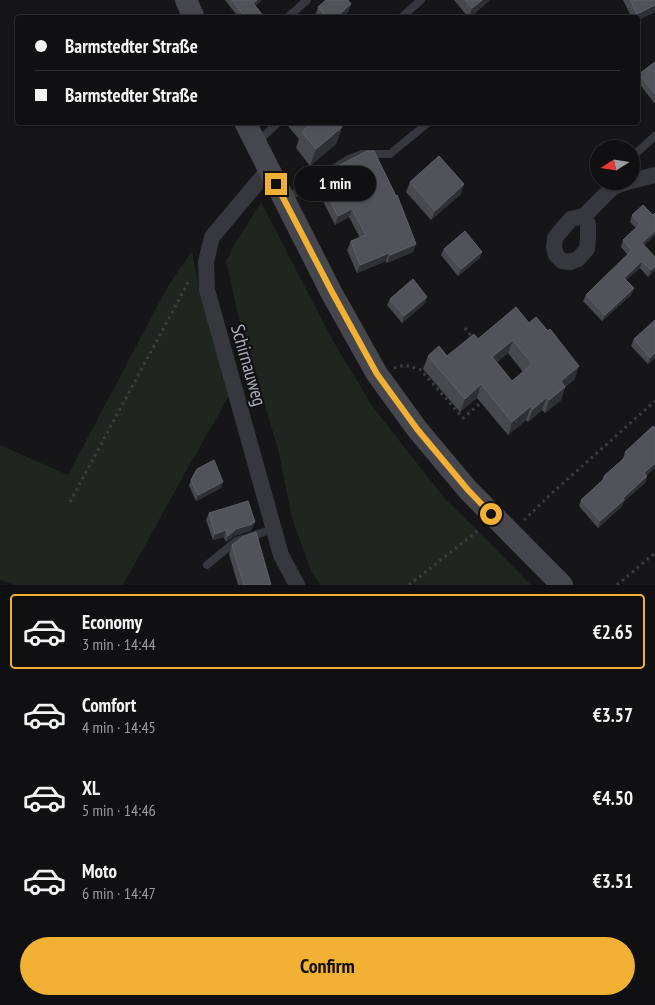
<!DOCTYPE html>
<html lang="en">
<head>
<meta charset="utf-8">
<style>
  :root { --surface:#101012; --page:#1e1e20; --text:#f1f3f6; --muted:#9c9d9f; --line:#303032; --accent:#f2b134 }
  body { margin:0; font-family:"PT Sans Narrow",sans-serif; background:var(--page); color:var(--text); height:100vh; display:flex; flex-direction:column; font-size:19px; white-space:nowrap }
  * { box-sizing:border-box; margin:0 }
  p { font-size:16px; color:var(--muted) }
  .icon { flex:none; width:28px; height:28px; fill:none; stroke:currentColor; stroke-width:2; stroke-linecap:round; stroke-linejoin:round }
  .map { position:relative; height:585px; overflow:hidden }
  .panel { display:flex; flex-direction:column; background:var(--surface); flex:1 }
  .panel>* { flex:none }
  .hud { position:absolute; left:15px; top:15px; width:625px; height:110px; border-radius:5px; box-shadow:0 1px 4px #0004,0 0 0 1px var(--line); display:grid; align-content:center; height:110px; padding:0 20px; background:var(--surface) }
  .needle { width:32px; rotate:258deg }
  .fabs { position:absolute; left:590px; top:140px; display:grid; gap:10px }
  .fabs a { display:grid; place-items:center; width:50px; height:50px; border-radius:50%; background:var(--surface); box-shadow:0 1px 4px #0004,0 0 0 1px var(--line); font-size:25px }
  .end { position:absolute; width:22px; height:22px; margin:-11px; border:6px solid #f2b134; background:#111; box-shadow:0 0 0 2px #111 }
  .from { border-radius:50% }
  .bubble { position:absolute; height:35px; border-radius:18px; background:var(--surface); box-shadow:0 1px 4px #0004,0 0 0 1px var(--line); font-size:16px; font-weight:700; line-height:35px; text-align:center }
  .hud b { display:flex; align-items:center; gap:18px; height:48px; font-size:19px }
  .hud b+b { border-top:1px solid var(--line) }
  .hud i { width:12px; height:12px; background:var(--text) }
  ul { padding:9px 0 0; list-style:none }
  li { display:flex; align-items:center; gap:15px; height:75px; margin:0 10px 8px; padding:0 10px; border:2px solid transparent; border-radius:5px }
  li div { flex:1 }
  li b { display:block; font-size:19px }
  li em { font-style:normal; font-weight:700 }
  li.active { border-color:var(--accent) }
  li>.icon { width:45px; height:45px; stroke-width:1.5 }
  .primary-button { display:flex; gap:10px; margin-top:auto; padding:10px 20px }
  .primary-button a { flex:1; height:58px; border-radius:30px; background:var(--accent); color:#111; font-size:20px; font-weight:700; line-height:58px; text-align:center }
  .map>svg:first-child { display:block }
</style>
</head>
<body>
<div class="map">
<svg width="655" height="585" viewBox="0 0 655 585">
  <rect width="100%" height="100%" fill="#161618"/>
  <path fill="#1e261f" d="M261,202L333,341L373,407L445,499L474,527L531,585H320L311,571L292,518L278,449L239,319L226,261L236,242Z
    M192,251L199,288L229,396L190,464L123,585H15L0,580V445L68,475L168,286Z"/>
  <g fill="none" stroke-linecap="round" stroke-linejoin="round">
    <path stroke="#3d3f44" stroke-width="3" stroke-dasharray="2.5 4" stroke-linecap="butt" d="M465,328L474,340
      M394,368L405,365L421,370L463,418L484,400
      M70,502L190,279
      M524,520L551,494L655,401
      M409,585L480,529
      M617,585L655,553"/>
    <path stroke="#37383d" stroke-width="8" d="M287,18L307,0
      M401,18L421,0
      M257,142L279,122
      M639,178L632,157L655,136
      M286,199L349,159L362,154H390L429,122
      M207,565L236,541L274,529"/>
    <path stroke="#37383d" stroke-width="16" d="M269,169L212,237L206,262L207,290L281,555L297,585
      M631,181L655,175
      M584,216L588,224V237L587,249L578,259L570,262L562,261L556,255L554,247L555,238L559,233L571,219L584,216L613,187L630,181"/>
    <path stroke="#45474d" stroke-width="22" d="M186,0L194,18
      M245,122L331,292L377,374L417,429L468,490L562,585"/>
  </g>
  <path fill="#47494d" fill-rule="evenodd" d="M225,0H262L255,6L265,18H239Z
    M454,0H490L469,18Z
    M623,0H655V12L638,20V18H632Z
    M318,7L349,11L341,18H319L316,14Z
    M655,62V104L638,82L639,74Z
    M289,122H338L342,127L336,144L310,166L296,148L299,139L288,126Z
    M319,178L413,252L387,263L386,261L357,273L347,250L351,241L360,238L349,217L335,225L316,187Z
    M410,182L461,194L431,220L406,192Z
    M643,205L644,245L655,257V270L648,277L640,268L626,280L634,288L631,295L602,321L583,301L586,295L628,255L621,247L623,240L636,228L630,222L632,215Z
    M444,249L480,258L458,276L441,255Z
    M390,299L425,303L402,323L387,305Z
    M655,320V358L648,364L631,346L634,339Z
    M529,323L579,366L574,380L565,387L561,400L545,413L542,410L528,422L526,420L508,435L477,398L460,412L423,369L428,356H447L478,339ZM508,353L523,372L512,381L497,362Z
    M625,452L647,476L645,483L624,501L622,506L598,528L579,506L581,500L602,481L604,476L623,459V458Z
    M191,480L221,488L196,501L189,486Z
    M209,513L255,522L252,528L251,529L250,531L234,536L226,542L224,537L213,540L206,520Z
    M232,545L271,585H238L229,554Z"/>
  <path fill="#2f3033" d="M257,0H262L251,9L253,3Z
    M482,0H490L469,18L472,8Z
    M351,4L349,11L341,18H335Z
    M655,5V12L638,20V18H636L637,14Z
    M342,127L336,144L310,166L316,149Z
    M464,184L461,194L431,220L435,211Z
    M352,209L349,217L335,225L338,216Z
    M655,231V235L640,250L642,243Z
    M416,244L413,252L387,263L390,255Z
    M482,252L480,258L458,276L461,269Z
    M389,253L386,261L357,273L360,265Z
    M642,261L640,268L621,284L624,278Z
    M655,266V270L648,277L651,270Z
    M634,288L631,295L602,321L605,315Z
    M427,297L425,303L402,323L404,316Z
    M513,340L508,353L487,370L492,357Z
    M655,353V358L648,364L650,358Z
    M579,366L574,380L556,394L561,381Z
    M481,384L477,398L460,412L465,399Z
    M565,387L561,400L545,413L549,400Z
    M547,397L542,410L528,422L533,409Z
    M531,406L526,420L508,435L512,422Z
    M655,463V468L642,480L644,473Z
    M647,476L645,483L624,501L622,506L598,528L600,521L623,498Z
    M223,482L221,488L196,501L198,495Z
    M255,522L252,528L251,529L250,531L234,536L226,542L228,536L236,529Z
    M226,530L224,537L213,540L215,534Z"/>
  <path fill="#525359" stroke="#5f6168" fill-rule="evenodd" d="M232,0H257L253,3L265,18H246Z
    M326,0H348L351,4L335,18H327L318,7Z
    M465,0H482L472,8Z
    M630,0H655V5L637,14Z
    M655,62V94L639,74Z
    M305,122H338L342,127L316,149L302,132L308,126Z
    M367,151H374L396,196L397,195L416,244L390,255L389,253L360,265L351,241L366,235L352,209L338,216L319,178L340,165Z
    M439,156L464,184L435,211L410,182Z
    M643,205L653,215L655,213V231L642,243L655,257V266L651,270L642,261L624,278L634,288L605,315L586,295L632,250L623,240L640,224L632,215Z
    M465,231L482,252L461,269L444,249Z
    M413,279L427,297L404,316L390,299Z
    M516,307L529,323L536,317L548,331L550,329L579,366L561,381L565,387L549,400L547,397L533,409L531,406L512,422L481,384L465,399L428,356L439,346L447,356L474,334L478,339ZM513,340L532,364L512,381L492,357Z
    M655,320V353L650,358L634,339Z
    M653,426L655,428V463L644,473L647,476L623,498L624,500L600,521L581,500L605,478L604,476L628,455L625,452Z
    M214,460L223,482L198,495L191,480L197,469Z
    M248,501L255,522L252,523V524L236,529L228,536L226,530L215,534L209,513Z
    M256,532L271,585H244L232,545L242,537Z"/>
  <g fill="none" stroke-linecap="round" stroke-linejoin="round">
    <path stroke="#f2b134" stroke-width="6" d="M276,184L332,292L377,374L417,429L468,490L491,514"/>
  </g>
  <g text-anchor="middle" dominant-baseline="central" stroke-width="4.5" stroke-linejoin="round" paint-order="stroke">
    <g font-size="19" fill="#a8adb8" stroke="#111113">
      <text transform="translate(249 365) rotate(74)">Schirnauweg</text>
    </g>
  </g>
</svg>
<div class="fabs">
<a><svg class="needle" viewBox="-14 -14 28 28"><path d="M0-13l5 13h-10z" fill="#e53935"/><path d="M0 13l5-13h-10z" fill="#9c9d9f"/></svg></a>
</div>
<i class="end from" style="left:491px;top:514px"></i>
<i class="end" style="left:276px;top:184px"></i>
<div class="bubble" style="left:294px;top:166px;width:82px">1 min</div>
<div class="hud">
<b><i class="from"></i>Barmstedter Straße</b>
<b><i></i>Barmstedter Straße</b>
</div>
</div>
<section class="panel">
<ul>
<li class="active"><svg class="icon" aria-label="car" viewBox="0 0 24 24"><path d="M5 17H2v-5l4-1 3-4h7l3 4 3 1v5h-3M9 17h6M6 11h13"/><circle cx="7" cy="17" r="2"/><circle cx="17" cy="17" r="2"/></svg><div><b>Economy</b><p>3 min · 14:44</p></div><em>€2.65</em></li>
<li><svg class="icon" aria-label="car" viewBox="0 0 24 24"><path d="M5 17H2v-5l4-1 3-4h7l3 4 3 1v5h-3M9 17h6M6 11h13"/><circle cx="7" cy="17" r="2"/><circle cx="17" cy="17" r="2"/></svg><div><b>Comfort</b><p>4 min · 14:45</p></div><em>€3.57</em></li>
<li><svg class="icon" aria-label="car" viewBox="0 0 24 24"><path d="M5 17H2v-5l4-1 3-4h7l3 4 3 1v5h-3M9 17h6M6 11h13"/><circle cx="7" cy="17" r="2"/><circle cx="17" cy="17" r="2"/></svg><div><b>XL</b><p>5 min · 14:46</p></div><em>€4.50</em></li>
<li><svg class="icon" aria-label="car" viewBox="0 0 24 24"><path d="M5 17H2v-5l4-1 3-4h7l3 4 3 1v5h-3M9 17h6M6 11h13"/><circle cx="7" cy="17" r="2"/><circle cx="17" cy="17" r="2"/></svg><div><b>Moto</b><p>6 min · 14:47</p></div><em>€3.51</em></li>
</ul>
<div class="primary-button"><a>Confirm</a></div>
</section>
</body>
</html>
